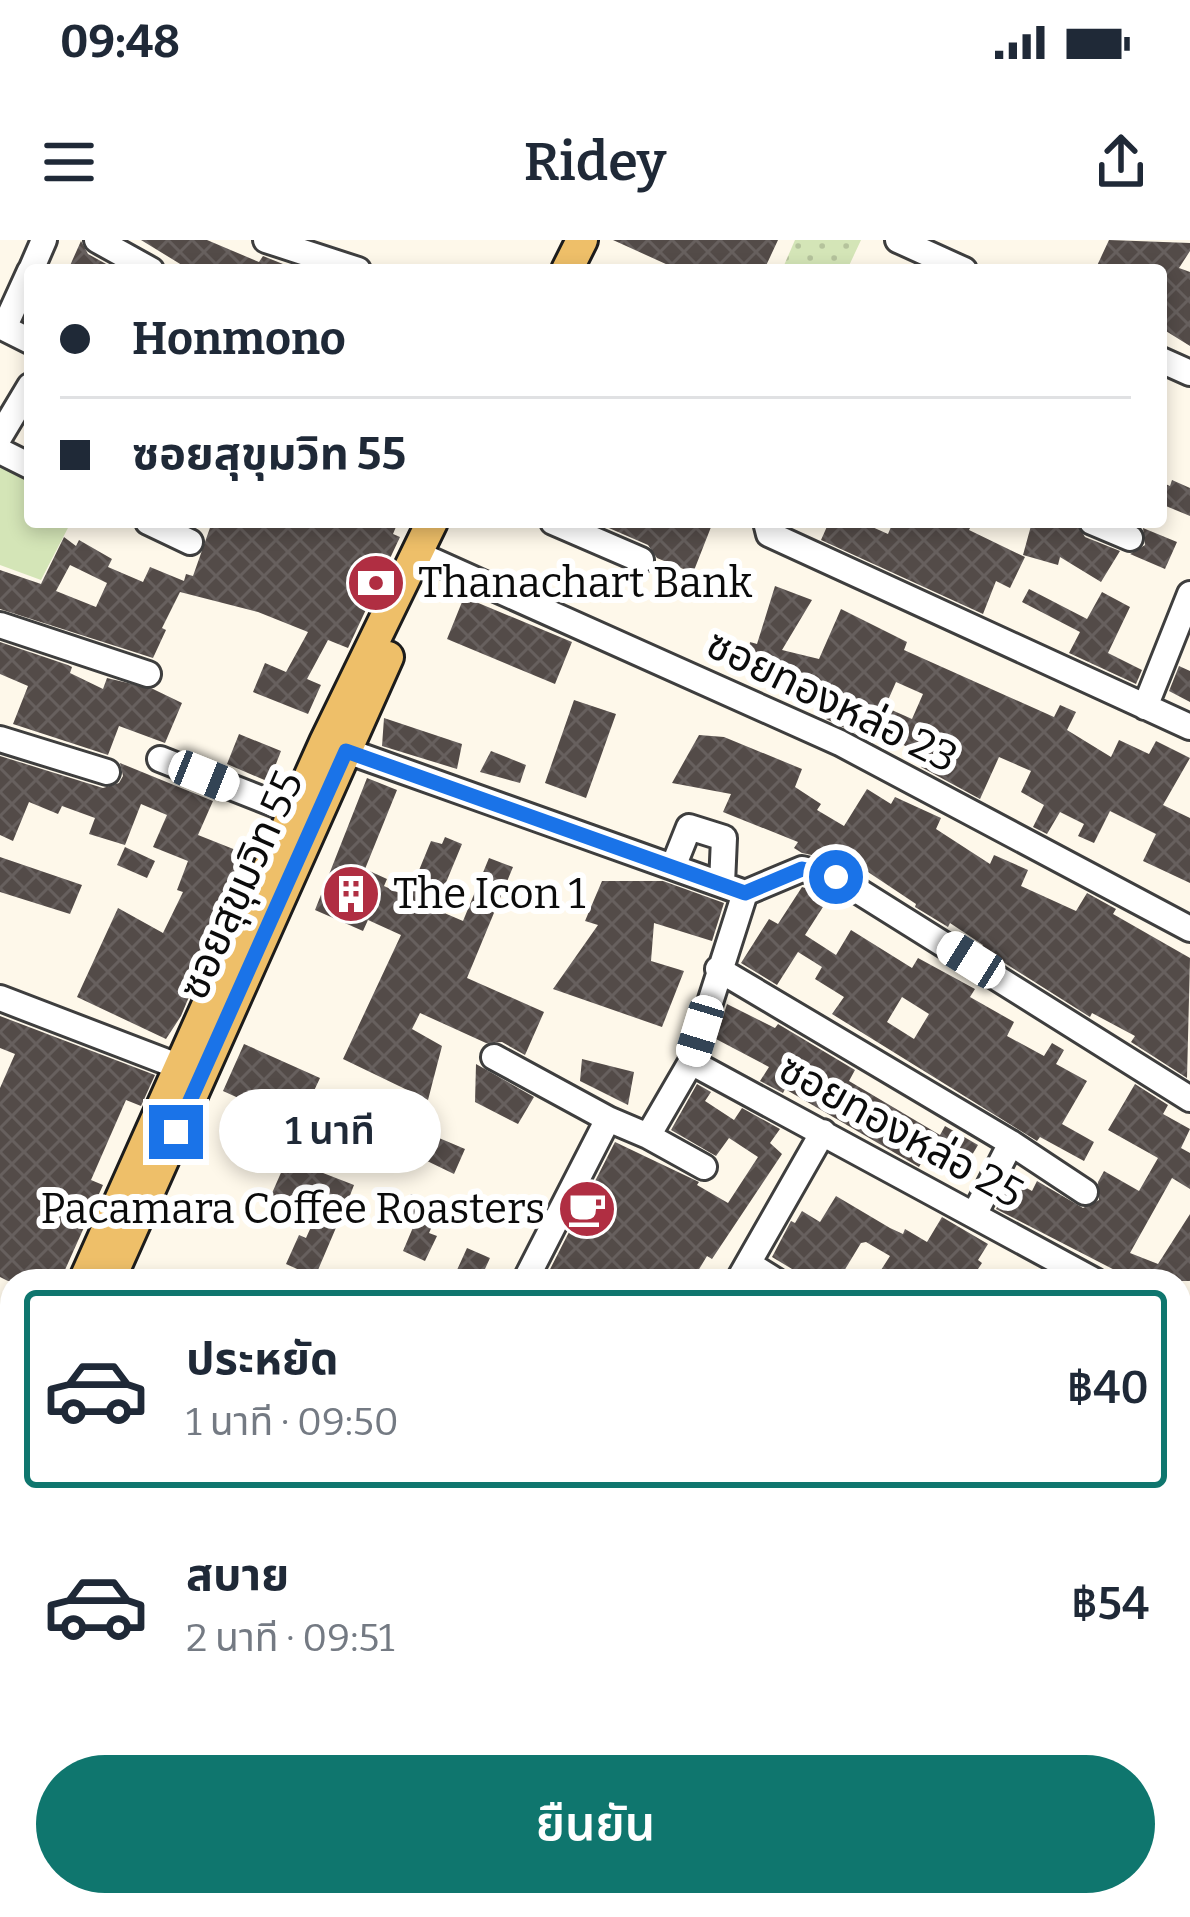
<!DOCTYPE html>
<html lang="th">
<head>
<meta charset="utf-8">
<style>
  :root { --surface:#fff; --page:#f6f6f7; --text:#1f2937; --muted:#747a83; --line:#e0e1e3; --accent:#0f766e }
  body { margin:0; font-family:Bitter,"Noto Sans Thai",serif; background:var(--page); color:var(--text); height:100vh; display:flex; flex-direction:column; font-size:45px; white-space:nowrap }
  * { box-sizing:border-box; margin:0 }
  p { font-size:39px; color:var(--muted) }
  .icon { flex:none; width:66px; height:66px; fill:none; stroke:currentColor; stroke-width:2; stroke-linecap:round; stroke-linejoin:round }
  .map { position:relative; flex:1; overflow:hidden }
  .side { position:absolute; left:0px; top:1029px; width:1191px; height:648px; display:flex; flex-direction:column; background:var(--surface); border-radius:36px 36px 0 0; box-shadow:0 6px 18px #0003 }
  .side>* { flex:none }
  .guide { position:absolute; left:24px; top:24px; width:1143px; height:264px; border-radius:12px; box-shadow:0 6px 18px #0003; display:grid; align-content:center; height:264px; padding:0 36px; background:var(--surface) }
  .end { position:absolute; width:54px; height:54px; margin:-27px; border:15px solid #1a73e8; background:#fff; box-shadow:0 0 0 6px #fff }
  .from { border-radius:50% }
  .bubble { position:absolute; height:84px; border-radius:42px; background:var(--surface); box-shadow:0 6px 18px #0003; font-size:39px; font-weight:600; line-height:84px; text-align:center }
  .car { position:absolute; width:36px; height:72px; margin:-36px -18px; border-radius:15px; box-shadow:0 0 9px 3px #0007; background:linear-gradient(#fff 24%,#345 0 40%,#fff 0 76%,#345 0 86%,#fff 0) }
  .guide b { display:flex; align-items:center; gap:42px; height:114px; font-size:45px }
  .guide b+b { border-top:3px solid var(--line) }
  .guide i { width:30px; height:30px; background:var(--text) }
  ul { padding:21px 0 0; list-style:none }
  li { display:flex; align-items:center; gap:36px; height:198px; margin:0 24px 18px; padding:0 12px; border:6px solid transparent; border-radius:12px }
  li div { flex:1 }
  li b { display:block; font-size:45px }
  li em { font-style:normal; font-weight:600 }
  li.current { border-color:var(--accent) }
  li>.icon { width:108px; height:108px; stroke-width:1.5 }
  .cta { display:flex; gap:24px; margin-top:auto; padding:24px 36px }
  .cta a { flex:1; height:138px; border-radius:72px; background:var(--accent); color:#fff; font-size:48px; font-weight:600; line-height:138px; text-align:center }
  .status { display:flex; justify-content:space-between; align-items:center; height:84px; padding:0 60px; background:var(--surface); direction:ltr }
  .status svg { height:33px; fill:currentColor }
  header { display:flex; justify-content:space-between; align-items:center; height:156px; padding:0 36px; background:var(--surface); font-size:54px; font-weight:600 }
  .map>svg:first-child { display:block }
</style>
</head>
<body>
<div class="status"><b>09:48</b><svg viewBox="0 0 49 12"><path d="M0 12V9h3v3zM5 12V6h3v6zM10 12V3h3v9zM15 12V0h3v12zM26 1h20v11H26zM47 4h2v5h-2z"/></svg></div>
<header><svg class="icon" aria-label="menu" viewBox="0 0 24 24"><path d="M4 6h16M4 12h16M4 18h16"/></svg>Ridey<svg class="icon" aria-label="share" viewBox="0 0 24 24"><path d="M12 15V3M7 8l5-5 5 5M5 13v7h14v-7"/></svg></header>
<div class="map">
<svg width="1190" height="1677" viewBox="0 0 1190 1677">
  <defs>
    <pattern id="park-dots" width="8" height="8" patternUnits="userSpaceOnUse" patternTransform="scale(3)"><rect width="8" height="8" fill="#d4e5b7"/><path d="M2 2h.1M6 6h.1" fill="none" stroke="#b5c39c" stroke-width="1.8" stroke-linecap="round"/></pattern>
    <pattern id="building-cross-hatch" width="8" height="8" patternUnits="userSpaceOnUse" patternTransform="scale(3)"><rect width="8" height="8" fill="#534b48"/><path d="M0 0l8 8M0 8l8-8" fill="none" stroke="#67605e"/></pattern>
  </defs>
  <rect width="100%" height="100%" fill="#fef8ea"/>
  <path fill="#d4e5b7" d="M0,222L30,228V282H71L41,340L0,325Z"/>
  <path fill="url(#park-dots)" d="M795,0H861L847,30H782Z"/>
  <path fill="url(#building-cross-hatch)" fill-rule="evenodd" d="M141,0H207L259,22L263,16L298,30H204L195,26L190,30Z
    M613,0H778L764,30H679Z
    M1109,0L1190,3V11L1179,28L1190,32V106L1161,88V30H1095Z
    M81,1L88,14L117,30H68Z
    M1172,240L1190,248V276L1161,264V242L1170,246Z
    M212,282H278L287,286L289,282H398L393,294L400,297L348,408L328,400L307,439L321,445L308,474L253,452L265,423L286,432L308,392L258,372L180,352L162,388L166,390L153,418L0,369V330L41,344L64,297L76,306L79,300L112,319L108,327L143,342L150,327L184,341L186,334L193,336ZM70,325L107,343L96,367L56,351Z
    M595,282H713L693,333L657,318L648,305Z
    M829,282H861L888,294L893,282H973L969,290L1025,317L1010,348L996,341L983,374L821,300Z
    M1032,282H1076L1085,297L1120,311L1101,342L1060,317L1058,325L1023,315Z
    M1143,288L1177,302L1165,329L1130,314L1145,305Z
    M775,346L812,360L782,410L819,419L841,369L907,402L904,410L1054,477L1060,465L1076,472L1067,490L1111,517L1119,500L1149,514L1156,501L1190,518L1163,565L1190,578V643L1143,621L1156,594L1110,571L1094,603L1078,596L1084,584L1060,572L1047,594L1033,587L1044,565L1021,552L1031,531L999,517L980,559L921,527L926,515L874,492L870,500L826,479L834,462L747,425L750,402L757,404ZM896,442L923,454L912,479L885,467Z
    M1029,349L1087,379L1102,352L1130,367L1108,413L1142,430L1136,444L1069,413L1080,392L1022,362Z
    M464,357L572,402L555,444L447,399Z
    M0,402L68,425L72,427L70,433L103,449L107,438L153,449L182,463L165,503L119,486L108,515L13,484L28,446L0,434Z
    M1179,426L1190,431V462L1169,451Z
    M574,460L616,474L586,558L545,543Z
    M384,478L462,504L457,529L382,506Z
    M239,494L281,511L269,542L227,524Z
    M699,495L724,497L802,529L795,547L821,564L817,570L844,586L867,549L891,564L895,557L941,578L936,589L990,624L994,615L1028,630L1021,646L1076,671L1087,653L1116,669L1113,674L1190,718L1187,838L1131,802L1135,796L1092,773L1090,777L981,708L983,705L950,683L948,687L915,667L916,664L865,630L862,634L840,621L802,613L794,608L798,602L723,572L731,554L672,543Z
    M491,511L526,525L520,543L480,532Z
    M0,516L103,548L119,543L123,536L120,523L213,561L198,595L251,616L208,702L211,704L181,776L166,799L77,757L118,668L163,693L183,652L177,650L188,621L153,607L167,575L141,564L125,605L89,594L95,578L62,566L58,574L29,562L13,601L0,595Z
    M367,538L397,550L365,629L387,639L384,646L408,657L431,601L442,604L445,597L462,604L435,669L463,681L489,618L513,627L467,738L544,772L525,815L502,802L486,803L420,773L412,789L442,806L428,860L343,819L401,695L368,680L363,691L315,670Z
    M125,607L155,621L147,638L117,625Z
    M0,617L82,645L70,674L0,652Z
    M602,641H663L724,663L712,701L654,683L651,721L684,731L662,787L553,749L598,685L585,681Z
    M802,647L830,656L805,695L836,715L851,690L912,728L918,718L975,749L970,757L1014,782L1007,796L1044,816L1052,803L1064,810L1056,824L1087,841L1062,884L1094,902L1084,921L1040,897L1037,901L832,774L844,757L815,739L822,727L798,712L777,745L741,723L769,679L778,684ZM902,757L929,774L914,799L887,782Z
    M727,764L775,788L778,784L855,830L849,841L940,895L945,886L978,905L957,940L923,920L919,927L785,849L783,853L760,841L769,827L716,799Z
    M0,776L155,835L141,866L126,860L91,940L103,945L60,1041H8L0,1037V848L15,814L0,808Z
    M244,804L320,838L298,885L223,851Z
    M582,819L634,832L628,865L580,841Z
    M476,824L534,857L518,884L475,862Z
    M697,844L711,852L705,861L734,880L742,868L780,889L770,903L782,914L712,1019L707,1016L692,1041H544L615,902L699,942L697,945L728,963L758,917L729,898L716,916L671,890Z
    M1135,844L1168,865L1163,874L1190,889L1181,908L1190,913V949L1172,938L1130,1013L1158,1024L1190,974V1041H1136L996,969L1012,940L1032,951L1037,941L1083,968L1099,960L1098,942L1104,931L1139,951L1158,918L1108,890Z
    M351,863L377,875L368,896L341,884Z
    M406,884L465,909L454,934L396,906Z
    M287,919L354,945L349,958L358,962L350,980L341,976L315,1037L286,1024L299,995L306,998L320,967L293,955L287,967L269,960Z
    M411,954L441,967L429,993L437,996L425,1021L403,1011L417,978L403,972Z
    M836,956L890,988L903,994L905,989L927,1002L942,977L988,1004L978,1020L982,1023L970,1041H874L890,1016L866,1002L861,1003L838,1041H812L772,1017L791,981L795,983L802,971L820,982Z
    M467,1008L490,1018L480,1040L457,1030Z"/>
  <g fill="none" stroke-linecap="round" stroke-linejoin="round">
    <defs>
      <path id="minor" d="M97,0L151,30
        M266,0L358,30
        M898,0L964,30
        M31,30L44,0
        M0,86L30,101
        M4,88L30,31
        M1161,120L1190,133
        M0,196L30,146
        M0,211L30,226
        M148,282L190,302
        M553,282L641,320
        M766,282L769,294L1190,487
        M1092,282L1130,298
        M431,320L840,503L1190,689
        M0,385L148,434
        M1145,467L1190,354
        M0,499L107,532
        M347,511L745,653
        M160,519L294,572
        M673,627L689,587L724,598L722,644
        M745,653L802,629L836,637L1190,859
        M718,729L1011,903L1085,952
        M0,758L180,827
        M494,817L608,879
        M691,822L1095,1041
        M648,896L704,927
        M974,975L1011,903
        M749,1024L776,1041
        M525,1041L608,879L648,896L691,822L745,653
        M738,1041L823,892
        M1179,1087L1190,1093
        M1179,1329L1190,1336
        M1179,1575L1190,1556
        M934,1673L942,1677
        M369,1677L375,1665
        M712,1677L719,1665
        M887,1677L897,1665
        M1120,1677L1127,1665
        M1184,1677L1190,1667"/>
      <path id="major" d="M567,30L582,0
        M84,1041L325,502L432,282
        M109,1041L388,417
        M0,1226L12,1200
        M0,1280L12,1254"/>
    </defs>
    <use href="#minor" stroke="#3e3e3e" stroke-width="30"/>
    <use href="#major" stroke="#1c1c1c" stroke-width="36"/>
    <use href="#minor" stroke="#fff" stroke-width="24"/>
    <use href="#major" stroke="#eebf69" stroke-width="30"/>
  </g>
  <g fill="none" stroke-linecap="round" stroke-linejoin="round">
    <path stroke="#1a73e8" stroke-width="15" d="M176,892L346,511L745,653L802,629L836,637"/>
  </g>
  <defs>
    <symbol id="bank-disc" viewBox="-11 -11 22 22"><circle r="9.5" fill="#b02e42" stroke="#fff"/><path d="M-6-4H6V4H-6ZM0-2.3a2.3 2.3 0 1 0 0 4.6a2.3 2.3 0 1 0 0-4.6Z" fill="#fff"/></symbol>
    <symbol id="building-disc" viewBox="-11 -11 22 22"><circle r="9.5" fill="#b02e42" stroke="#fff"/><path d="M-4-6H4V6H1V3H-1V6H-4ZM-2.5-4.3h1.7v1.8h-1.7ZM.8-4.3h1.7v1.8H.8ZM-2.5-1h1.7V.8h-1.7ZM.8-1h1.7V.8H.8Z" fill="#fff"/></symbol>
    <symbol id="cafe-disc" viewBox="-11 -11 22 22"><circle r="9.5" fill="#b02e42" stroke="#fff"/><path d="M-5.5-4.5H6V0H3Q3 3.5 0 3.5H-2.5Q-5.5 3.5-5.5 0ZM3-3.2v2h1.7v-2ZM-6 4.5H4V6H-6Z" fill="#fff"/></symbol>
  </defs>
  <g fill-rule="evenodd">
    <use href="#bank-disc" x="343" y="310" width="66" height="66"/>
    <use href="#building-disc" x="318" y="621" width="66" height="66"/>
    <use href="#cafe-disc" x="554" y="936" width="66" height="66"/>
  </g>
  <g text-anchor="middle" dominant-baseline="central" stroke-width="12" stroke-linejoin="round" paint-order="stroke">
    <g font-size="42" fill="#0b0b0b" stroke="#fff" text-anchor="start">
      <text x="418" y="343">Thanachart Bank</text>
      <text x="393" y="654">The Icon 1</text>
      <text x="545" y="969" text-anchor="end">Pacamara Coffee Roasters</text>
    </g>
    <g font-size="42" fill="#0b0b0b" stroke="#fff">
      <text transform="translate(832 461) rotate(26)">ซอยทองหล่อ 23</text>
      <text transform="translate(241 645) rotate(-66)">ซอยสุขุมวิท 55</text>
      <text transform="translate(901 891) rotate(29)">ซอยทองหล่อ 25</text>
    </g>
  </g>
</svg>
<i class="end from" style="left:836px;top:637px"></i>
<i class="end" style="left:176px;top:892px"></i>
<div class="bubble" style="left:219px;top:849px;width:222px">1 นาที</div>
<i class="car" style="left:204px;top:536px;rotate:112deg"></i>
<i class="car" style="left:971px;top:720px;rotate:302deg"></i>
<i class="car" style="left:700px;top:791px;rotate:197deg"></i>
<div class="guide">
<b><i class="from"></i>Honmono</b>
<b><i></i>ซอยสุขุมวิท 55</b>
</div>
<section class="side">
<ul>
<li class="current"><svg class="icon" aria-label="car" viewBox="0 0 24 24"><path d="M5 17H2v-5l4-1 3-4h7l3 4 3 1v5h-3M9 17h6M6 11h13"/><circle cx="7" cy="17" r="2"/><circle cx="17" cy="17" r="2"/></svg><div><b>ประหยัด</b><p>1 นาที · 09:50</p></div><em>฿40</em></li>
<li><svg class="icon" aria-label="car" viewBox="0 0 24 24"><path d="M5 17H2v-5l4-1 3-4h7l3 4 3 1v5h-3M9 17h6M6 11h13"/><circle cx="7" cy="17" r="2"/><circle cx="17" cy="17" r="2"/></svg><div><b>สบาย</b><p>2 นาที · 09:51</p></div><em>฿54</em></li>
</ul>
<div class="cta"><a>ยืนยัน</a></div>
</section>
</div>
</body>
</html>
